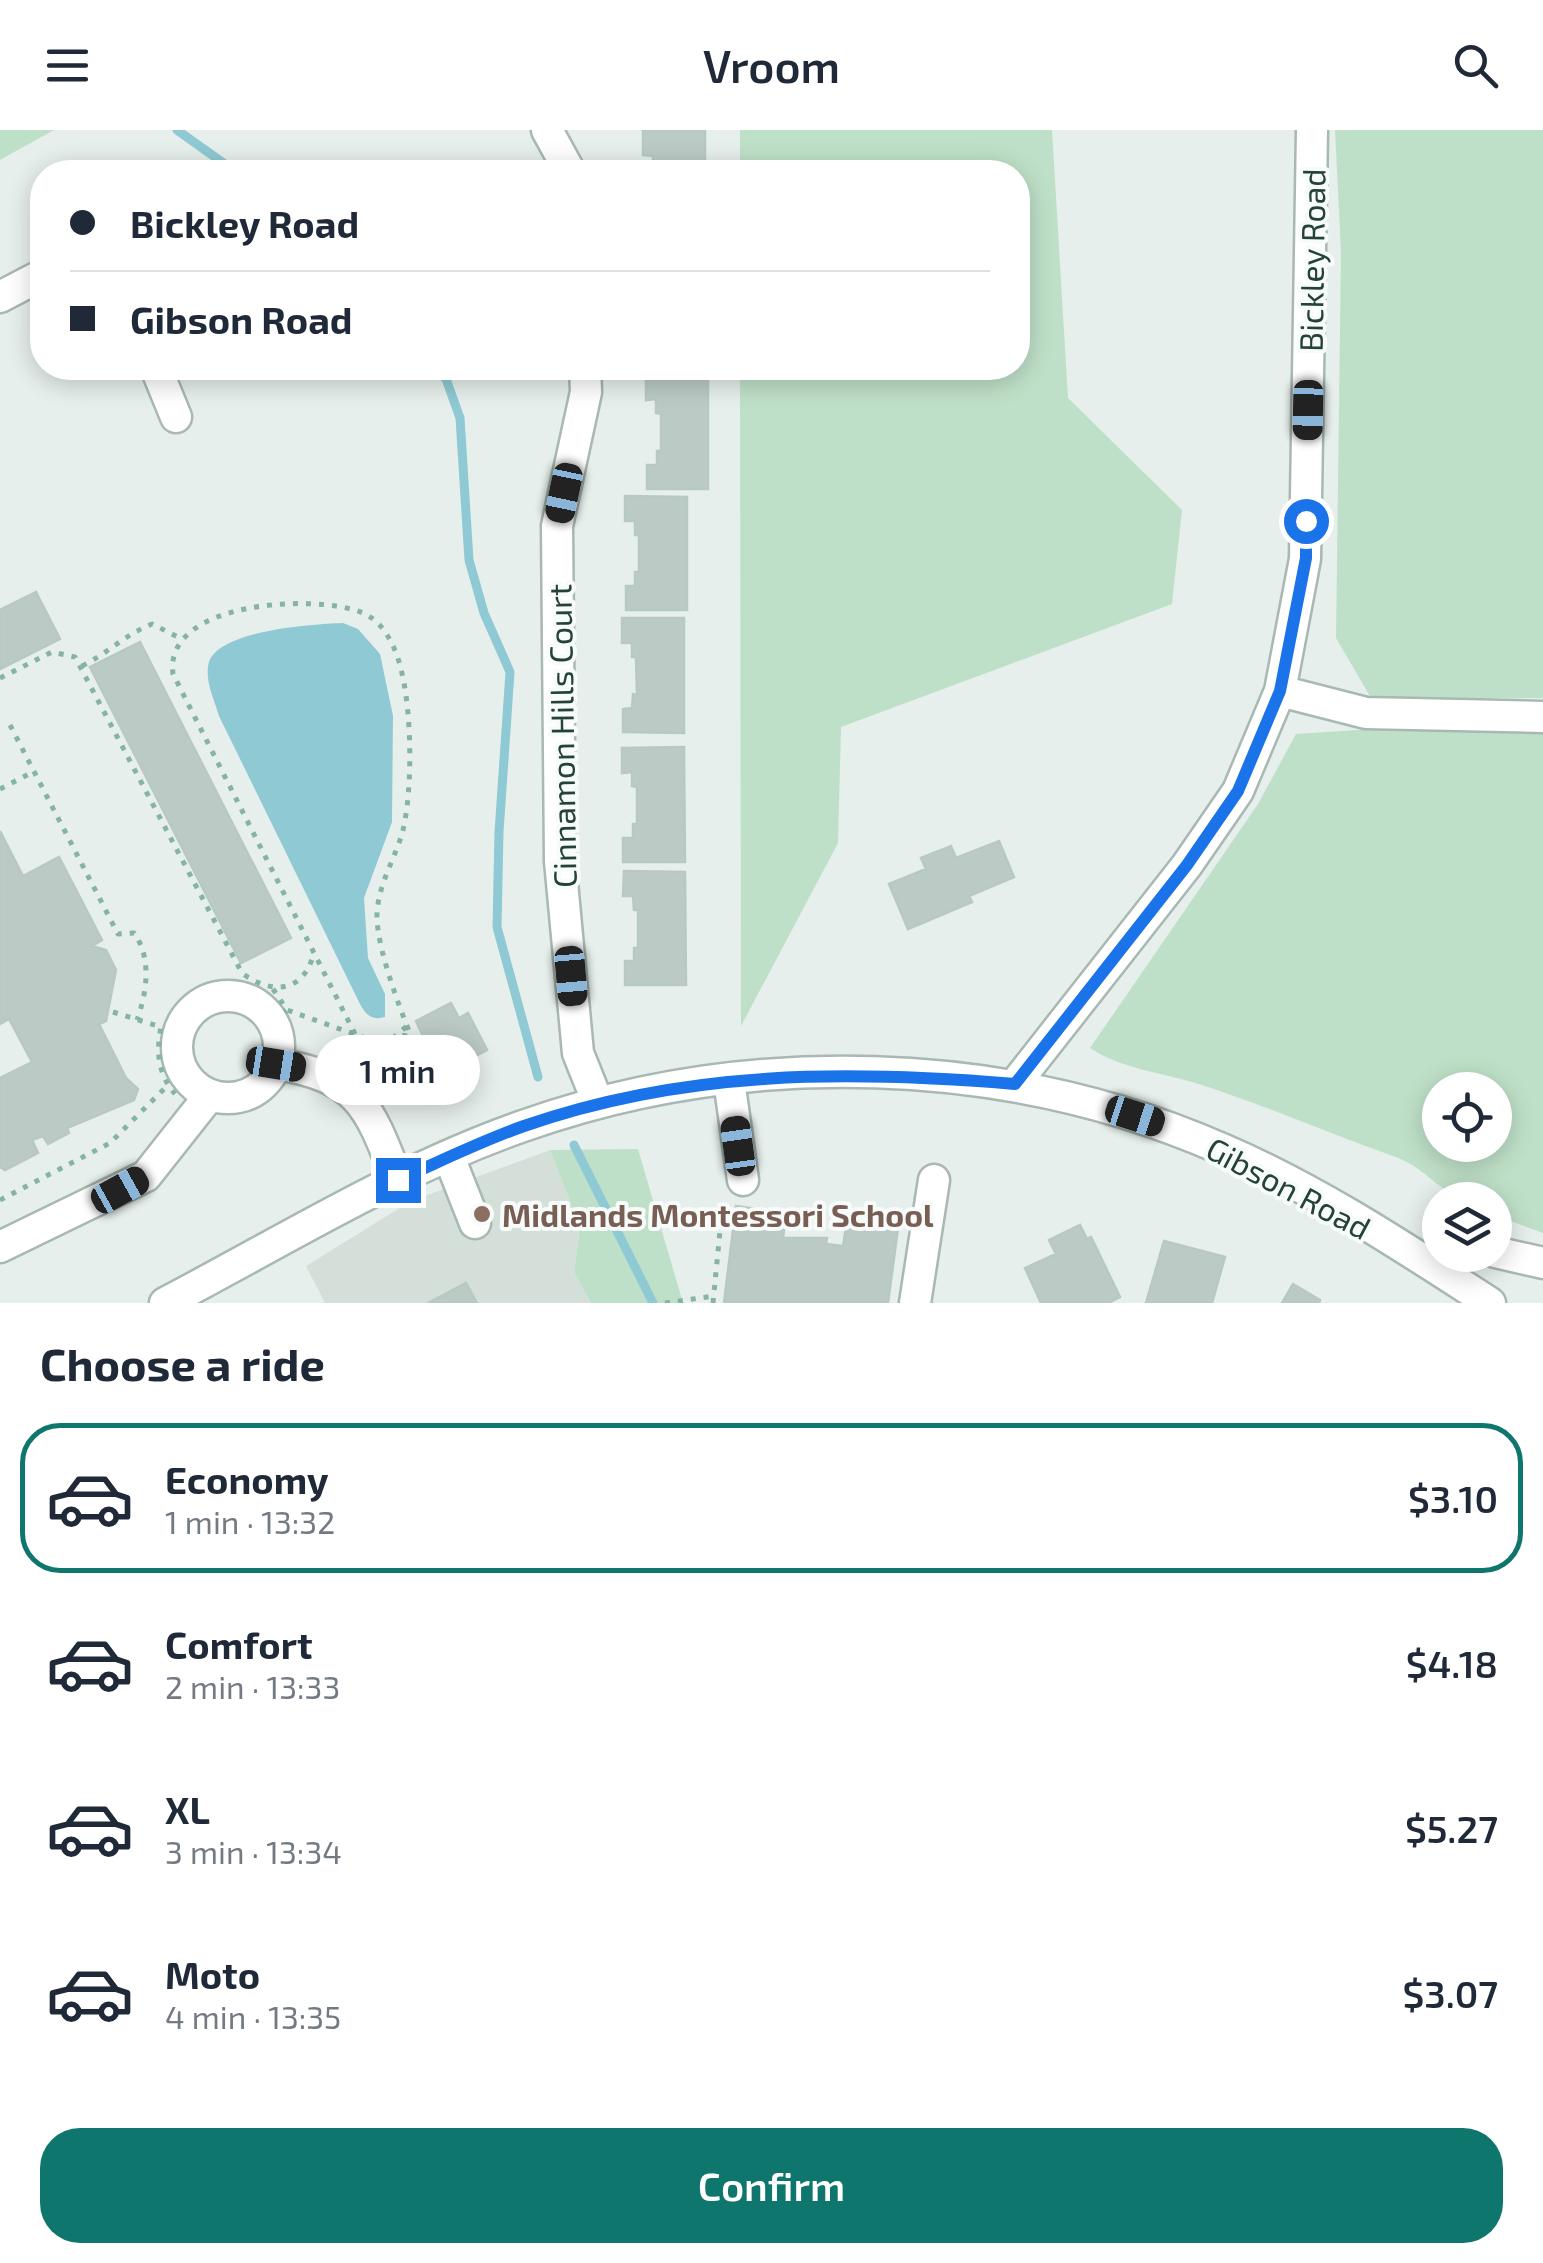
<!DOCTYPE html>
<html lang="en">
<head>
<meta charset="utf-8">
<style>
  :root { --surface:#fff; --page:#f2f2f3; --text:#1f2937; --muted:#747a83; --line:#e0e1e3; --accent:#0f766e }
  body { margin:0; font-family:"Exo 2",sans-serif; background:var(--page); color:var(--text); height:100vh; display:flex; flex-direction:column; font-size:38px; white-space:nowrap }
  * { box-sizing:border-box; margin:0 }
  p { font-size:32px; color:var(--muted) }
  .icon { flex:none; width:55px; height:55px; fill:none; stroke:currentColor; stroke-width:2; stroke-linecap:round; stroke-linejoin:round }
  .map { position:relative; height:1173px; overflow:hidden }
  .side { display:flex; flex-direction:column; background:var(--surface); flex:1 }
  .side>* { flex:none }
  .top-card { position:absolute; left:30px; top:30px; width:1000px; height:220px; border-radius:40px; box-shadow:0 5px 25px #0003; display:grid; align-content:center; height:220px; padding:0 40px; background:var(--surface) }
  .tools { position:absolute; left:1422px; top:942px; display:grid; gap:20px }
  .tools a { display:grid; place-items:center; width:90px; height:90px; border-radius:50%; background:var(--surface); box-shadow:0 5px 25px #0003; font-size:50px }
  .end { position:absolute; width:45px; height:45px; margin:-22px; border:12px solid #1a73e8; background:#fff; box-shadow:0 0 0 5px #fff }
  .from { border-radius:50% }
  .bubble { position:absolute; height:70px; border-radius:35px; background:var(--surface); box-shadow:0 5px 25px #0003; font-size:32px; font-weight:600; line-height:70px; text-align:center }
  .car { position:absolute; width:30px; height:60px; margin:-30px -15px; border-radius:12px; box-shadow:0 0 8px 2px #0007; background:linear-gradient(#222 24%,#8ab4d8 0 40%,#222 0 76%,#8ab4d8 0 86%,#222 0) }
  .top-card b { display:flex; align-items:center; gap:35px; height:95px; font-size:38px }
  .top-card b+b { border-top:2px solid var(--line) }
  .top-card i { width:25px; height:25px; background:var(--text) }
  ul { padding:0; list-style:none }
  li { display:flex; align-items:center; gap:30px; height:150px; margin:0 20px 15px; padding:0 20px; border:5px solid transparent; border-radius:40px }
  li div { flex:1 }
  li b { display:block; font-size:38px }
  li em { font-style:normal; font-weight:600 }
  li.current { border-color:var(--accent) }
  li>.icon { width:90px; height:90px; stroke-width:1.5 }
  h2 { padding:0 40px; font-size:45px; line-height:120px }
  .button { display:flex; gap:20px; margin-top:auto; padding:20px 40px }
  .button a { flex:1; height:115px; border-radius:40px; background:var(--accent); color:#fff; font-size:40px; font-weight:600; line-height:115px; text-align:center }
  header { display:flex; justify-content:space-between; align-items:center; height:130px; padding:0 40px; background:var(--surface); font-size:45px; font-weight:600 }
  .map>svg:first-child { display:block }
</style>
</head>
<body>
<header><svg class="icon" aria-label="menu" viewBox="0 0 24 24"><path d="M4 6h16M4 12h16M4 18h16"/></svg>Vroom<svg class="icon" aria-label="search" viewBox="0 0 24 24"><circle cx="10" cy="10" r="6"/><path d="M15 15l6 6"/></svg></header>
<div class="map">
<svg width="1543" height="1173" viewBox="0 0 1543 1173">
  <rect width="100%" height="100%" fill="#e6efeb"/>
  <path fill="#d4dfda" d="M550,1020L580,1097L574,1142L591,1173H325L306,1136L411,1071Z"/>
  <path fill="#bfe0c8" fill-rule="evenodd" d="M0,0H54L0,30Z
    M740,0H1052L1068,268L1182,380L1172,474L841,597L838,713L741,896L740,238H1018V42H740Z
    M1335,0H1543V568H1371L1336,508L1341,122Z
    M1543,588V1103L1495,1085V1070C1433,1070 1439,1043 1393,1026C1330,1004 1269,977 1205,956C1167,943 1123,940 1090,918L1258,674L1296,604ZM1440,960H1495V1015H1440Z
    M638,1019L683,1173H591L574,1142L580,1097L550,1020Z"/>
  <path fill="#8ec9d4" d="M343,493L358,499L380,524L393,586L392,692L364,768L368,828L385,864V887C371,891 365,884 359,872L219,586C214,569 204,549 209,532C220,500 314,494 343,493Z"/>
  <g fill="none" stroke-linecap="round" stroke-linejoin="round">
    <path stroke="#8ec9d4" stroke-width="9" d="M177,0L236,42
      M434,238L446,249L460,288L469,430L484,483L510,542L499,702L497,797L538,947
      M574,1015L653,1173"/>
  </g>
  <path fill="#bbcac4" stroke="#b8c9c2" stroke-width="2.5" d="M643,1H705V42H658L653,39V26L643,25Z
    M708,244V359H647V335H657V321H661V284L656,283V269L646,270V245Z
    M625,366L687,367V480H626V456H635V442H639V405H635V391H625Z
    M36,462L60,509L0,539V480Z
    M622,488H684V603L623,602V579L632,578L633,564L637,565L636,527H632V513H622Z
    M140,512L291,808L241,833L90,537Z
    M684,617L685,732H623V708H633V694H637V657L632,656V642L622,643V618Z
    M0,701L23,746L59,727L102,810L92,816L106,820L116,840L106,891L99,894L126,948L138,959L134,970L67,998L69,1003L48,1014L43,1006L32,1010L38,1023L5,1040L0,1037V948L32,932L9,889L0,894Z
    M999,711L1014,747L969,766L972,772L908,799L889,754L926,739L921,728L951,716L956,728Z
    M624,741L685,742L686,855H625V831H634V818H638V780H634L633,766H623Z
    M451,873L459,888L468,883L487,920L437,946L417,909L423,906L416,891Z
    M736,1076L786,1083L783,1108H827L826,1114L843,1116L847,1091L898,1098L888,1173H724Z
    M1080,1095L1087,1109L1091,1107L1120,1167L1108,1173H1041L1025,1138L1056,1124L1049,1110Z
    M1164,1111L1225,1127L1212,1173H1146Z
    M466,1153L477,1173H428Z
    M1293,1154L1320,1170L1319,1173H1282Z"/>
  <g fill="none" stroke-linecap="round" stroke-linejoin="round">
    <defs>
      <path id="minor" d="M547,0L570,42
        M0,167L42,145
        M156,238L176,287
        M585,238L586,262L557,396L560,731L578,923L598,973
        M1280,561L1366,583L1543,587
        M177 917a51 51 0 1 1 102 0a51 51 0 1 1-102 0Z
        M276,934C360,947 369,977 398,1051
        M729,950L743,1050
        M1015,954L1187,735L1238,661L1280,561L1305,429L1312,0
        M449,1027L475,1093
        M0,1117L146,1046L210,965
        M1495,1122L1543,1133
        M165,1173C282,1112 397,1040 523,996C746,917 1006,924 1222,1019C1316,1059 1405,1118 1490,1173
        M915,1173L934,1050"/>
    </defs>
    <use href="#minor" stroke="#a8b8b2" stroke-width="35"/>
    <path stroke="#86b3a5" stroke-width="5" stroke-dasharray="5 8" stroke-linecap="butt" d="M82,536C108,523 126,504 152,494L180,508
      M0,548L52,522L75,527L242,843C270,864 302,864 313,826
      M10,595L118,804L134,803C152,828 147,862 137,890
      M0,659L33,642
      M273,859L287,880L421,928
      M113,882L161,897C156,922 158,944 175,964
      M271,890L287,880
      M355,904L173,544C163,471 316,463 363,483C378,490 386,501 393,516C413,556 414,660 402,704C394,730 378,756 377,784C376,823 410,906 427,943
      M380,911L392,909L407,896
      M402,921L406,898
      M0,1070L110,1013L168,955
      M665,1173L714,1166
      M713,1173L720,1101"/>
    <use href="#minor" stroke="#fff" stroke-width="30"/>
  </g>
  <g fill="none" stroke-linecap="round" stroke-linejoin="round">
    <path stroke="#1a73e8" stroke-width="12" d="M398,1050C439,1032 481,1011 524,996C685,940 847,940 1015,954L1187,735L1238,661L1280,561L1306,428V391"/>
  </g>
  <circle fill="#8d6e63" stroke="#f7fbf9" stroke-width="4" cx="482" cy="1084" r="10"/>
  <g text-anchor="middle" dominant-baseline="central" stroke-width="8" stroke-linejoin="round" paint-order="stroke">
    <g font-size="32" fill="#24423a" stroke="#f7fbf9">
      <text transform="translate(1311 130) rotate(-89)">Bickley Road</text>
      <text transform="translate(561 606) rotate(-91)">Cinnamon Hills Court</text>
      <text transform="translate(1289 1057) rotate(28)">Gibson Road</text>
    </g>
    <g font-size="32" font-weight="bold" fill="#785e54" stroke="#f7fbf9" text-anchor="start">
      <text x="502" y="1084">Midlands Montessori School</text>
    </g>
  </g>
</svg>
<div class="tools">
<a><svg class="icon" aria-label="locate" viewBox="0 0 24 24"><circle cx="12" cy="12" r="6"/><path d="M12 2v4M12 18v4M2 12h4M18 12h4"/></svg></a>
<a><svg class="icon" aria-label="layers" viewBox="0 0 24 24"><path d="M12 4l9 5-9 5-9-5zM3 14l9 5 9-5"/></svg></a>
</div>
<i class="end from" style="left:1306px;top:391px"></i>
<i class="end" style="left:398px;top:1050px"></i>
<div class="bubble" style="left:315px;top:905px;width:165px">1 min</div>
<i class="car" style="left:1308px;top:280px;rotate:181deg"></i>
<i class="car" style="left:564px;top:363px;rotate:192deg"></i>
<i class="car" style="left:571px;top:846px;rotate:175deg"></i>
<i class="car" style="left:276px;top:934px;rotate:99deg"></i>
<i class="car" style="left:1135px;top:986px;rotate:108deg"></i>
<i class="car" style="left:738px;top:1016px;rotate:352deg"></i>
<i class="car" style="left:120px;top:1060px;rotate:61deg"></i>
<div class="top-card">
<b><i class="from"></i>Bickley Road</b>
<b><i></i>Gibson Road</b>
</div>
</div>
<section class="side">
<h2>Choose a ride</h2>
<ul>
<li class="current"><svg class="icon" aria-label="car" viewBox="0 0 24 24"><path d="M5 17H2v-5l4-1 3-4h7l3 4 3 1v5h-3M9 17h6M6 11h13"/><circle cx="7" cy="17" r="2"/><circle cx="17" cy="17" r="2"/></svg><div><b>Economy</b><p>1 min · 13:32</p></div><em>$3.10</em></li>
<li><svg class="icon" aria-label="car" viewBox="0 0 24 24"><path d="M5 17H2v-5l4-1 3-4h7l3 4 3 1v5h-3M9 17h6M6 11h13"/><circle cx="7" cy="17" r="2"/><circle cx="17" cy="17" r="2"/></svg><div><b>Comfort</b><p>2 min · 13:33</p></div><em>$4.18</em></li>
<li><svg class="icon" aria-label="car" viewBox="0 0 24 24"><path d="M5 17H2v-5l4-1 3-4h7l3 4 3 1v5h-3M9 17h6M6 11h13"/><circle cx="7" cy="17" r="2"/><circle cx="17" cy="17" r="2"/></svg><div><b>XL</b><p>3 min · 13:34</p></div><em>$5.27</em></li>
<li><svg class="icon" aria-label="car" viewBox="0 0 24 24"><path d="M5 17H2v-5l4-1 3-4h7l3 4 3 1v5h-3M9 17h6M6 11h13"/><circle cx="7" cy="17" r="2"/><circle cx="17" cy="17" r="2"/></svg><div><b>Moto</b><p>4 min · 13:35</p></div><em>$3.07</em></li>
</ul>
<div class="button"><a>Confirm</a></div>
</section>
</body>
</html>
